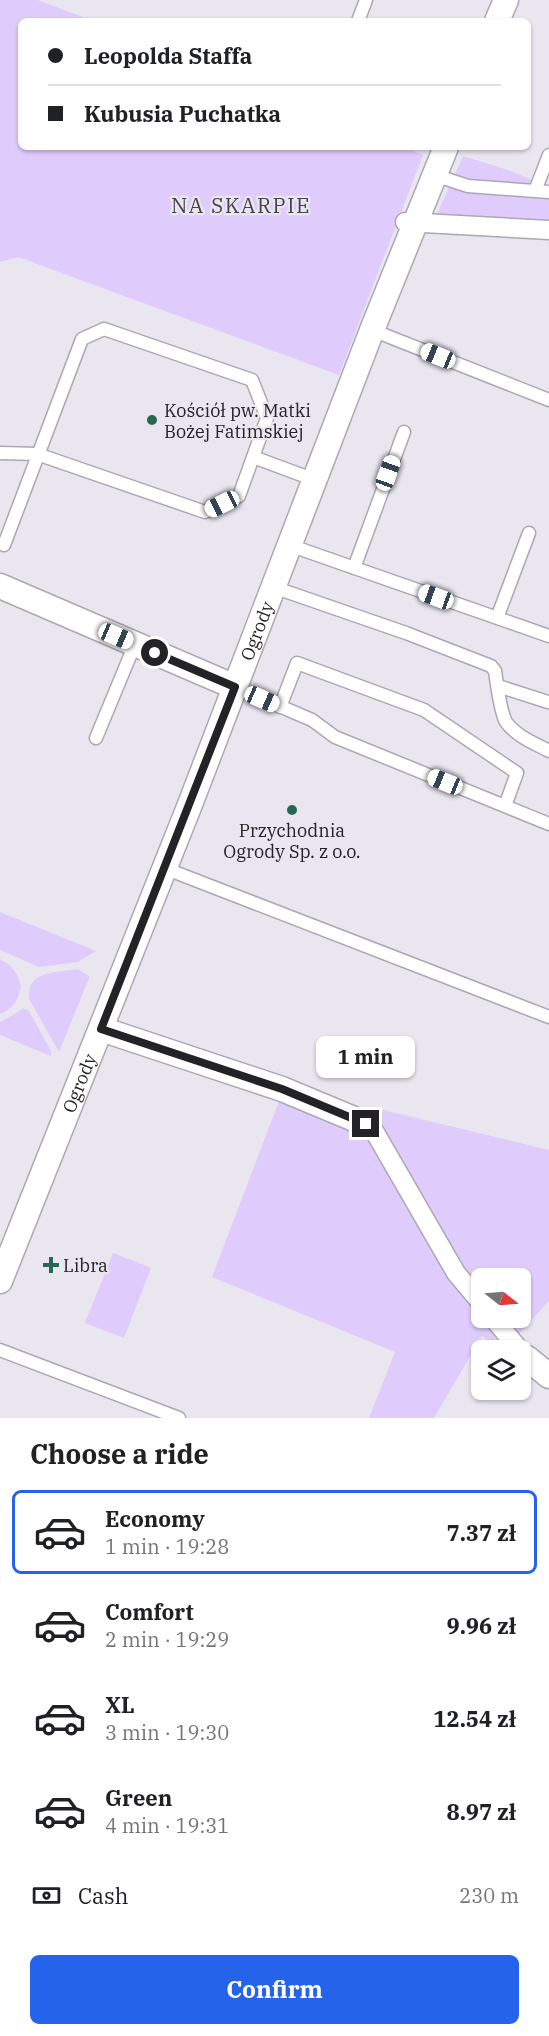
<!DOCTYPE html>
<html lang="en">
<head>
<meta charset="utf-8">
<style>
  :root { --surface:#fff; --page:#f6f6f6; --text:#202124; --muted:#757577; --line:#e0e0e0; --accent:#2563eb }
  body { margin:0; font-family:"IBM Plex Serif",serif; background:var(--page); color:var(--text); height:100vh; display:flex; flex-direction:column; font-size:22px; white-space:nowrap }
  * { box-sizing:border-box; margin:0 }
  p { font-size:20px; color:var(--muted) }
  .icon { flex:none; width:33px; height:33px; fill:none; stroke:currentColor; stroke-width:2; stroke-linecap:round; stroke-linejoin:round }
  .map { position:relative; height:1418px; overflow:hidden }
  .panel { display:flex; flex-direction:column; background:var(--surface); flex:1 }
  .panel>* { flex:none }
  .guide { position:absolute; left:18px; top:18px; width:513px; height:132px; border-radius:9px; box-shadow:0 2px 4px #0004; display:grid; align-content:center; height:132px; padding:0 30px; background:var(--surface) }
  .needle { width:39px; rotate:107deg }
  .tools { position:absolute; left:471px; top:1268px; display:grid; gap:12px }
  .tools a { display:grid; place-items:center; width:60px; height:60px; border-radius:9px; background:var(--surface); box-shadow:0 2px 4px #0004; font-size:30px }
  .end { position:absolute; width:27px; height:27px; margin:-14px; border:8px solid #232225; background:#fff; box-shadow:0 0 0 3px #fff }
  .from { border-radius:50% }
  .bubble { position:absolute; height:42px; border-radius:9px; background:var(--surface); box-shadow:0 2px 4px #0004; font-size:20px; font-weight:700; line-height:42px; text-align:center }
  .car { position:absolute; width:18px; height:36px; margin:-18px -9px; border-radius:8px; box-shadow:0 0 4px 2px #0007; background:linear-gradient(#fff 24%,#345 0 40%,#fff 0 76%,#345 0 86%,#fff 0) }
  .guide b { display:flex; align-items:center; gap:21px; height:57px; font-size:22px }
  .guide b+b { border-top:2px solid var(--line) }
  .guide i { width:15px; height:15px; background:var(--text) }
  ul { padding:0; list-style:none }
  li { display:flex; align-items:center; gap:18px; height:84px; margin:0 12px 9px; padding:0 18px; border:3px solid transparent; border-radius:9px }
  li div { flex:1 }
  li b { display:block; font-size:22px }
  li em { font-style:normal; font-weight:700 }
  li.selected { border-color:var(--accent) }
  li>.icon { width:54px; height:54px; stroke-width:1.5 }
  h2 { padding:0 30px; font-size:27px; line-height:72px }
  .pay { display:flex; align-items:center; gap:15px; height:66px; padding:0 30px; font-size:22px }
  .pay p { margin-inline-start:auto }
  .action { display:flex; gap:12px; margin-top:auto; padding:12px 30px }
  .action a { flex:1; height:69px; border-radius:9px; background:var(--accent); color:#fff; font-size:24px; font-weight:700; line-height:69px; text-align:center }
  .map>svg:first-child { display:block }
</style>
</head>
<body>
<div class="map">
<svg width="549" height="1418" viewBox="0 0 549 1418">
  <rect width="100%" height="100%" fill="#eae6f0"/>
  <path fill="#dfccfc" fill-rule="evenodd" d="M0,0H38L93,21H21V147H404L423,155L339,375L18,257L0,262Z
    M463,156L508,170L549,187V222L437,214Z
    M0,912L96,951L78,962L39,967L0,950Z
    M0,960C13,965 18,974 21,987C18,1000 13,1009 0,1014Z
    M77,969L89,976V978L59,1052L29,999C26,970 56,973 77,969Z
    M23,1008L29,1011L51,1051V1056L0,1035V1022L13,1015Z
    M279,1101L363,1136L383,1110L549,1150V1301L520,1333L498,1348L482,1336L434,1418H369L395,1352L212,1277ZM482,1278H520V1317H482Z
    M113,1253L151,1268L124,1338L85,1323Z"/>
  <g fill="none" stroke-linecap="round" stroke-linejoin="round">
    <defs>
      <path id="service" d="M358,21L366,0
        M434,175L468,186L549,192
        M535,191L549,155
        M372,330L549,400
        M0,453L37,454L205,512L239,496L267,418L252,380L104,329L82,339L4,545
        M253,457L315,480
        M289,545L549,636
        M354,568L404,432
        M273,587L406,633L491,666L495,671C497,684 500,711 506,722C516,736 534,743 549,751
        M497,618L529,533
        M498,686L548,702
        M235,687L312,720L335,737L549,824
        M280,707L297,663L424,710L517,773L505,806
        M96,738L135,644
        M164,868L549,1017
        M0,1350L179,1418"/>
      <path id="pedestrian" d="M405,222L549,230
        M366,1124L373,1129L456,1273L482,1304
        M492,1317L520,1350"/>
      <g id="minor">
        <path d="M497,21L506,0"/>
        <path d="M0,586L235,687"/>
        <path d="M101,1029L282,1089L366,1124"/>
        <path id="s1" d="M0,1281L189,807L372,330L446,147"/>
        <path d="M527,1358L549,1376"/>
      </g>
    </defs>
    <use href="#service" stroke="#aba8b1" stroke-width="15"/>
    <use href="#pedestrian" stroke="#aba8b1" stroke-width="21"/>
    <use href="#minor" stroke="#aba8b1" stroke-width="27"/>
    <use href="#service" stroke="#fff" stroke-width="12"/>
    <use href="#pedestrian" stroke="#fff" stroke-width="18"/>
    <use href="#minor" stroke="#fff" stroke-width="24"/>
  </g>
  <g fill="none" stroke-linecap="round" stroke-linejoin="round">
    <path stroke="#232225" stroke-width="8" d="M155,653L235,687L101,1029L282,1089L366,1124"/>
  </g>
  <g fill="#2a6753" stroke="#eae6f0" stroke-width="2">
    <circle cx="152" cy="420" r="6"/>
    <circle cx="292" cy="810" r="6"/>
    <path d="M48 1256h6v6h6v6h-6v6h-6v-6h-6v-6h6z"/>
  </g>
  <g text-anchor="middle" dominant-baseline="central" stroke-width="4.5" stroke-linejoin="round" paint-order="stroke">
    <g font-size="18" fill="#232225" stroke="#eae6f0" text-anchor="start">
      <text x="164" y="410">Kościół pw. Matki<tspan x="164" dy="21">Bożej Fatimskiej</tspan></text>
      <text x="292" y="830" text-anchor="middle">Przychodnia<tspan x="292" dy="21">Ogrody Sp. z o.o.</tspan></text>
      <text x="63" y="1265">Libra</text>
    </g>
    <g font-size="18" fill="#232225" stroke="#eae6f0">
      <text stroke="none"><textPath href="#s1" startOffset="699">Ogrody</textPath></text>
      <text stroke="none"><textPath href="#s1" startOffset="213">Ogrody</textPath></text>
    </g>
    <g font-size="21" letter-spacing="1.5" fill="#46434b" stroke="#eae6f0">
      <text x="241" y="205">NA SKARPIE</text>
    </g>
  </g>
</svg>
<div class="tools">
<a><svg class="needle" viewBox="-14 -14 28 28"><path d="M0-13l5 13h-10z" fill="#e53935"/><path d="M0 13l5-13h-10z" fill="#757577"/></svg></a>
<a><svg class="icon" aria-label="layers" viewBox="0 0 24 24"><path d="M12 4l9 5-9 5-9-5zM3 14l9 5 9-5"/></svg></a>
</div>
<i class="end from" style="left:155px;top:653px"></i>
<i class="end" style="left:366px;top:1124px"></i>
<div class="bubble" style="left:316px;top:1036px;width:99px">1 min</div>
<i class="car" style="left:438px;top:356px;rotate:292deg"></i>
<i class="car" style="left:388px;top:473px;rotate:20deg"></i>
<i class="car" style="left:222px;top:504px;rotate:244deg"></i>
<i class="car" style="left:436px;top:597px;rotate:290deg"></i>
<i class="car" style="left:116px;top:636px;rotate:113deg"></i>
<i class="car" style="left:262px;top:699px;rotate:114deg"></i>
<i class="car" style="left:445px;top:782px;rotate:292deg"></i>
<div class="guide">
<b><i class="from"></i>Leopolda Staffa</b>
<b><i></i>Kubusia Puchatka</b>
</div>
</div>
<section class="panel">
<h2>Choose a ride</h2>
<ul>
<li class="selected"><svg class="icon" aria-label="car" viewBox="0 0 24 24"><path d="M5 17H2v-5l4-1 3-4h7l3 4 3 1v5h-3M9 17h6M6 11h13"/><circle cx="7" cy="17" r="2"/><circle cx="17" cy="17" r="2"/></svg><div><b>Economy</b><p>1 min · 19:28</p></div><em>7.37 zł</em></li>
<li><svg class="icon" aria-label="car" viewBox="0 0 24 24"><path d="M5 17H2v-5l4-1 3-4h7l3 4 3 1v5h-3M9 17h6M6 11h13"/><circle cx="7" cy="17" r="2"/><circle cx="17" cy="17" r="2"/></svg><div><b>Comfort</b><p>2 min · 19:29</p></div><em>9.96 zł</em></li>
<li><svg class="icon" aria-label="car" viewBox="0 0 24 24"><path d="M5 17H2v-5l4-1 3-4h7l3 4 3 1v5h-3M9 17h6M6 11h13"/><circle cx="7" cy="17" r="2"/><circle cx="17" cy="17" r="2"/></svg><div><b>XL</b><p>3 min · 19:30</p></div><em>12.54 zł</em></li>
<li><svg class="icon" aria-label="car" viewBox="0 0 24 24"><path d="M5 17H2v-5l4-1 3-4h7l3 4 3 1v5h-3M9 17h6M6 11h13"/><circle cx="7" cy="17" r="2"/><circle cx="17" cy="17" r="2"/></svg><div><b>Green</b><p>4 min · 19:31</p></div><em>8.97 zł</em></li>
</ul>
<div class="pay"><svg class="icon" aria-label="cash" viewBox="0 0 24 24"><path d="M3 7h18v10H3z"/><circle cx="12" cy="12" r="2"/></svg>Cash<p>230 m</p></div>
<div class="action"><a>Confirm</a></div>
</section>
</body>
</html>
